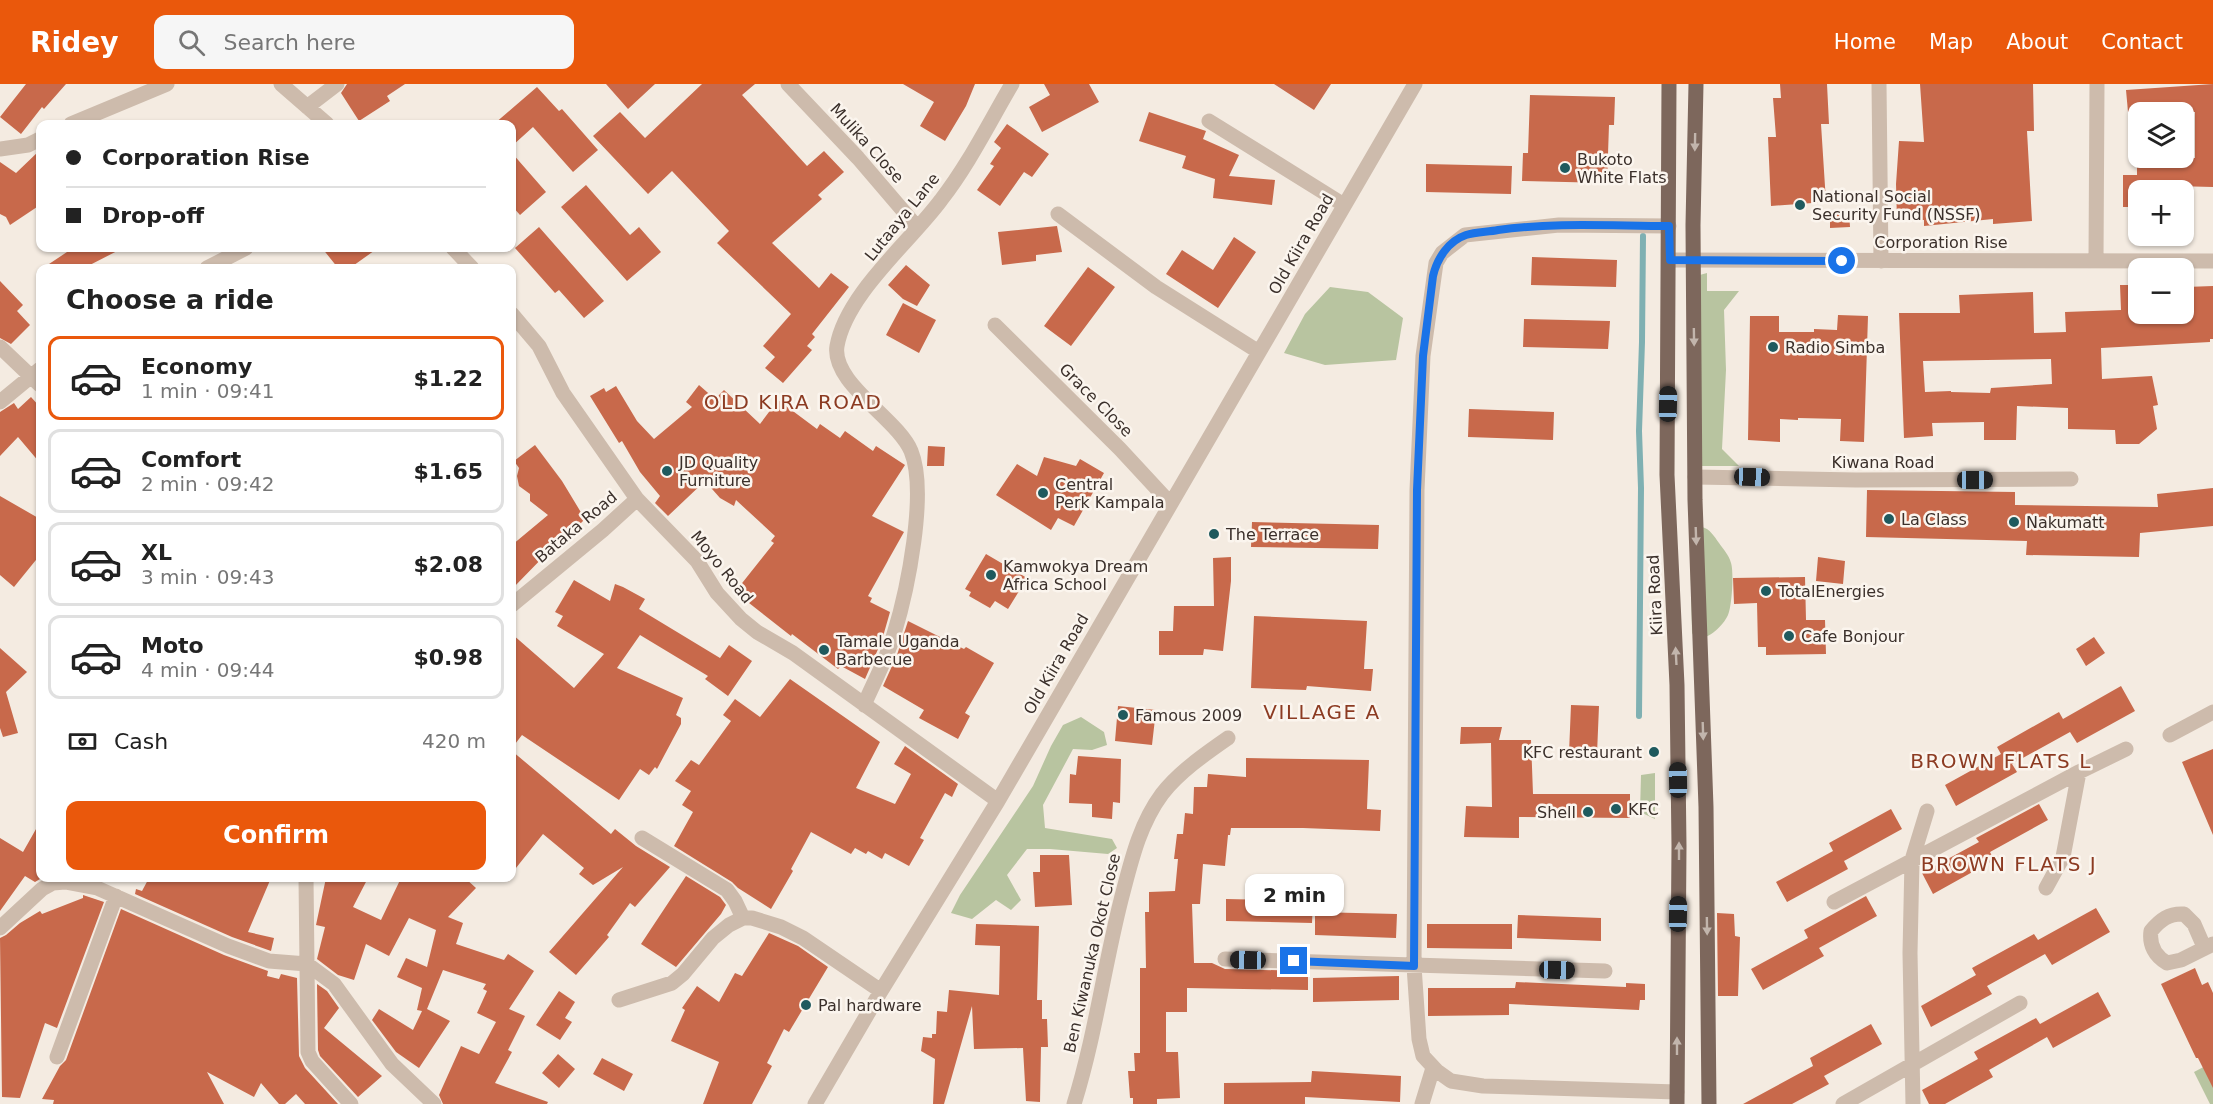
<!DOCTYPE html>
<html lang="en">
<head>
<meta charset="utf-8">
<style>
  :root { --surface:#fff; --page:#f6f6f6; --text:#222; --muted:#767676; --line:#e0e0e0; --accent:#ea580c }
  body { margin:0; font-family:"DejaVu Sans",sans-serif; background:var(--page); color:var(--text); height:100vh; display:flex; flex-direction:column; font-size:22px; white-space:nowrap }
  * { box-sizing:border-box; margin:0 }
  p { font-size:20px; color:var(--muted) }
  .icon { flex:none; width:33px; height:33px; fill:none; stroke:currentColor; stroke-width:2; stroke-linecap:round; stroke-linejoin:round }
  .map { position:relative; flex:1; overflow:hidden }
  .side { position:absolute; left:36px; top:180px; width:480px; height:618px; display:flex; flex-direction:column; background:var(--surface); border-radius:12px; box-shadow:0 2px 4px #0004 }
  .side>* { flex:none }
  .hud { position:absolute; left:36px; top:36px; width:480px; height:132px; border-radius:12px; box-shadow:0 2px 4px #0004; display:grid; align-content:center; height:132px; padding:0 30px; background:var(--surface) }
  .tools { position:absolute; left:2128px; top:18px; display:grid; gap:12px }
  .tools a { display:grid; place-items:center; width:66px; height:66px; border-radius:12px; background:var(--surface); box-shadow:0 2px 4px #0004; font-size:30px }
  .end { position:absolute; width:27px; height:27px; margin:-14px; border:8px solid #1a73e8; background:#fff; box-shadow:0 0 0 3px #fff }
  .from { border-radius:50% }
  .bubble { position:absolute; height:42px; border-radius:12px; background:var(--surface); box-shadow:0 2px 4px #0004; font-size:20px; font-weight:700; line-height:42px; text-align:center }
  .car { position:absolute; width:18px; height:36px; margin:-18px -9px; border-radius:8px; box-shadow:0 0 4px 2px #0007; background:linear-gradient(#222 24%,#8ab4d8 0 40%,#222 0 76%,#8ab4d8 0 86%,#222 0) }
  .hud b { display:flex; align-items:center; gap:21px; height:57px; font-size:22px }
  .hud b+b { border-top:2px solid var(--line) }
  .hud i { width:15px; height:15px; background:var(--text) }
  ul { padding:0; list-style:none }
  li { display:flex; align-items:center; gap:18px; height:84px; margin:0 12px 9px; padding:0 18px; border:3px solid var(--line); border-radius:12px }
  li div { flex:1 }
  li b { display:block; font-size:22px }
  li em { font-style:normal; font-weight:700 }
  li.on { border-color:var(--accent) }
  li>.icon { width:54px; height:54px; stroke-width:1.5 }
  h2 { padding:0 30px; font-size:27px; line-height:72px }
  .pay { display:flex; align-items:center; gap:15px; height:66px; padding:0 30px; font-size:22px }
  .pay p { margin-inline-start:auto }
  .button { display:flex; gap:12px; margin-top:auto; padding:12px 30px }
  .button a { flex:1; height:69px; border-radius:12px; background:var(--accent); color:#fff; font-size:24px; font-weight:700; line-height:69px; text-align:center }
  header { display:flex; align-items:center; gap:36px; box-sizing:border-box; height:84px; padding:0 30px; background:var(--accent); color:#fff }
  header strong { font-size:28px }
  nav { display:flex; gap:33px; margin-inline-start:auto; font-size:21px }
  .search { width:420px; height:54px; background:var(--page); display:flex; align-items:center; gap:15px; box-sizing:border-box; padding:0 21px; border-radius:12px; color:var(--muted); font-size:22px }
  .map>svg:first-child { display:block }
</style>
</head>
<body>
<header>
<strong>Ridey</strong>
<div class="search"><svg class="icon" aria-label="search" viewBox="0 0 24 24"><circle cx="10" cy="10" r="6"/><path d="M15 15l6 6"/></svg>Search here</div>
<nav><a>Home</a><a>Map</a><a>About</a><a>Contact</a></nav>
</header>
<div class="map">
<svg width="2213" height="1020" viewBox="0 0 2213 1020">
  <rect width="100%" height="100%" fill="#f4ebe1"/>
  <path fill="#b8c4a0" d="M1707,189V207H1739L1724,226L1726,286L1722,365L1739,382H1698L1696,192Z
    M1330,203L1368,208L1403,234L1396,276L1325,281L1284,269L1305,230Z
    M1702,443C1710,445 1714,452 1719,459C1723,465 1729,471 1731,479C1734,488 1732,522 1728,531C1723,542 1708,556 1696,555L1692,549L1690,457Z
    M1081,633L1104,648L1107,661L1092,666L1073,665L1043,721L1045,744L1112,755L1117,764L1108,770L1050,765H1027L1007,791L1021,816L1011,826L996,816L972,835L951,829L960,811L1033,702L1051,662L1063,641Z
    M1655,689V735L1640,728L1641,691Z
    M2213,978V1020H2210L2194,988Z"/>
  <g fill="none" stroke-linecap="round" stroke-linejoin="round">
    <path stroke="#7fb0b2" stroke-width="6" d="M1639,632L1641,404L1639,347L1642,258L1643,152"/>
  </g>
  <path fill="#c8694b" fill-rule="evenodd" d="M26,0H66L44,25L42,23L21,50L0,33Z
    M347,0H405L387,12L390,17L359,37L341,9Z
    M606,0H655L628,25Z
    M702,0H755L742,11L807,82L824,67L844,88L818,111L822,115L772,159L819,204L831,189L849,203L812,250L815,253L807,262L812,266L783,299L765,284L775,273L763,262L791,230L717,159L729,147L672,87L648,110L593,52L620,28L645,54Z
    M903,0H975L966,22L945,57L920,42L934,18Z
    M1044,0H1089L1099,18L1042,48L1029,23L1050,11Z
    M1274,0H1331L1314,26Z
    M1780,0H1827L1829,40H1821L1826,118L1771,122L1768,53H1776L1773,14H1781Z
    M1920,0H2033L2034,47H2027L2032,137L1993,140V135L1924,142V136L1897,137L1896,100L1899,57L1924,58Z
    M2213,0V103L2174,102V106H2139V123H2123V91H2137V74H2195V28H2128L2126,6Z
    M537,3L559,27L562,25L598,66L573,88L533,43L512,62V40H494Z
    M1530,11L1615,13L1614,41H1609L1607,99L1522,97L1523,69H1528Z
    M1149,28L1206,47L1203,55L1239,71L1229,92L1275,96L1272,121L1213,114L1215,95L1182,84L1186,72L1139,57Z
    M1007,40L1049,70L1032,93L1024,88L1000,122L977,106L994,82L990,80L1001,64L994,58Z
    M40,66V121L10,141L6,133L0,130V78L16,89Z
    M512,69L546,108L520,131L512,122Z
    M1426,80L1512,82L1511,110L1426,108Z
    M586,101L630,151L639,143L661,168L627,197L561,123Z
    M1830,128H1849L1850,143L1830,144Z
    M1057,142L1062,168L1036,171V177L1002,181L998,148Z
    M539,143L604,217L584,234L559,206L555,209L515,164Z
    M1234,153L1256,168L1218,224L1166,190L1182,166L1213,186Z
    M73,164H123L84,184H43Z
    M322,164H378L350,184H338Z
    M1532,173L1617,176L1616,203L1531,201Z
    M906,181L930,201L917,222L903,215L888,201Z
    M1088,183L1115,203L1071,262L1044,242Z
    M0,197L23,221L17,227L30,241L11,260L0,254Z
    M2120,201H2137L2139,230H2188L2186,203L2213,202V255H2210V258L2101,264L2102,295L2152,292L2158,321L2153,322L2157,345L2139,360H2116L2115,346L2068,345V324L2017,322L2016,356H1984V338L1932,339L1933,352L1904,354L1899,229H1960L1959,211L2033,208L2034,249L2066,248L2065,228L2121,226ZM2051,275L2052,300L1991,304L1990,309L1951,308V307L1925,308L1923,277Z
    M903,219L936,236L919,269L886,251Z
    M1838,231L1868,232L1864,358L1840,357L1841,335L1798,334V336L1780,335V358L1748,356L1750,232H1779V248H1814V245L1837,246Z
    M1524,235L1610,237L1608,265L1523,263Z
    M699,301L715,315L724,306L760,340L778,316L817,345L820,340L840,354L845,347L873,367L876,362L905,381L872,432L904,448L868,512L872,514L870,518L890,528L882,556L865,595L841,582L838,585L792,550L791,552L735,508L774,459L771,457L775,452L736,416L734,422L720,414L705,397L668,432L655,419L660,412L640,388L622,357L619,359L590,312L604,304L606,308L616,302L637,337L654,355L692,323L686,318Z
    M31,313L40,323V379L18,353L0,372V328L14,319L18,325Z
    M1469,325L1554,328L1553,356L1468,353Z
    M535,361L562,397L585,435L553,467L551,465L512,505V461L548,431L530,417V410L519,402L517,392L519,384L514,377Z
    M928,362L945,363L944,382H927Z
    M1044,373L1076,382L1080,375L1104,389L1074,442L1058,434L1051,446L996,411L1017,380L1037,392Z
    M2213,404V442L2140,449L2139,473L2026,471L2027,457L1866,453L1867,406L2015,408V421L2158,423L2157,410Z
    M0,412L40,435V471L14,503L0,491Z
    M1252,438L1379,441L1378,465L1251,463Z
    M986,470L1027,494L1008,525L995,517L990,524L969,512L971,508L965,505Z
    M1231,473V497L1223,567L1204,565L1203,571H1159V547H1173L1174,522H1214L1213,474Z
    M1818,473L1845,477L1843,500L1816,497Z
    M1805,493L1806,536H1825L1826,570L1766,571V563H1758L1757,519L1734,520L1733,494Z
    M574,496L610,517L615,500L623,503L645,515L639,525L720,574L729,561L752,577L728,612L705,595L708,592L640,551L617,584L683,614L676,631L681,634V640L657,685L655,683L649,691L640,685L619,716L522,651L512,664V550L574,604L604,570L557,542L563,532L555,528Z
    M1254,532L1367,537L1364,585H1373L1371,607L1307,602L1306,606L1251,604Z
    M908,537L964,565L966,563L994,579L965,629L970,632L958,655L919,634L924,626L883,602L897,571Z
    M2094,553L2105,569L2086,582L2076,565Z
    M0,564L27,588L6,608L18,649L3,653L0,644Z
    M790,595L880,658L856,704L895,720L911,690L894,680L905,662L958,700L952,713L945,709L920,754L924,756L909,782L885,769L882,775L868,767L866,770L855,764L851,770L811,748L791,785L793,787L771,825L738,804L732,798L674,762L693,728L682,721L691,707L675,697L691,676L699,681L731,637L723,631L735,615L760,633Z
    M2121,602L2135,627L2077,659L2070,648L2012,680L2017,688L1956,722L1945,701L2001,670L1997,663L2059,628L2063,635Z
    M1571,621L1599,622L1597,670L1569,669Z
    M1118,622L1156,626L1152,661L1115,657Z
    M1461,643H1502L1499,656H1531L1533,710H1630V734L1519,733V754L1464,753L1466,722L1492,723L1491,659L1460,660Z
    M2213,665V751L2182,678Z
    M512,667L611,750L615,745L636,762L670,783L635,823L630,819L607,851L609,853L576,891L549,868L623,783L593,801L579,790L584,784L543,750L512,789Z
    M1078,672L1121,675L1120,719L1113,718L1112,735L1092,733V720L1069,719L1070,690L1076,691Z
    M1246,674L1369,676L1367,725L1381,726L1380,747L1303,744H1231L1230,751H1228L1225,782L1203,780L1200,820H1192L1194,879H1212L1225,885L1308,887V906L1187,904V928H1166V968H1178L1180,1014L1157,1015V1020H1133V1014H1130L1128,987H1135L1134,969H1140V884H1146L1145,828H1149V808L1175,807L1178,775H1174L1177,750H1183L1185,729L1193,730L1194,703H1207L1208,690L1246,693Z
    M2039,720L2048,736L1990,768L1994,776L1933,810L1922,789L1979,758L1976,754Z
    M1891,725L1902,745L1844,777L1848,785L1787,818L1776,798L1833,767L1829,759Z
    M40,738V795L35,798L25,792L0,827V754L23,768Z
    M1040,771H1069L1072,821L1035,823L1033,788H1040Z
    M686,792L720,813L726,821L721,830L676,883L641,860Z
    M149,794H271L248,848L274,854L271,867L232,853L135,810L136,805L142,807Z
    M326,794H368L353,823L381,836L401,794H465L476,804L448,833L463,839L456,860L504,876L508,870L534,887L509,925L525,932L508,966L512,968L495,999L548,1018L547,1020H443L439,1011L461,962L479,970L496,938L477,929L487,907L483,905L486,900L443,886L427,925L450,937L419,984L396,968L372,936L379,925L413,946L422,927L417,926L422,904L397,893L406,874L427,883L436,846L409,834L389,872L366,860L354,896L338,891L317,875L325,843L316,841Z
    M83,811L104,818L57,944L45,939L20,1014L2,1013L0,854L6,851L20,839L40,827L42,830L83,814Z
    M1866,812L1877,832L1819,864L1824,872L1763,906L1751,885L1808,854L1804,846Z
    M1226,815L1313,817L1312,839L1226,837Z
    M2096,824L2110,848L2052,881L2045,870L1987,902L1992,910L1931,943L1921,922L1976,891L1972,884L2034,850L2038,856Z
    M121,825L224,871L268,887L267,892L279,895L281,890L297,894L299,972L305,984L338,1020H305L296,1010L285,1020H279L261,999L254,1013L207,988L224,1020H53L54,1016L42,1015L60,982L66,976Z
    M1315,828L1397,830L1396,854L1315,851Z
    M1717,829L1734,830L1735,852L1740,853L1738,912H1718Z
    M1518,831L1601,834V857L1517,854Z
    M976,840L1039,842L1037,916H1042V935H1047L1048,963H1041L1040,1018L1026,1017L1023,964L974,965L972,922L944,1020H933L935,975L921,967L923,953L932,954V950H936L937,927L947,928L949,906L999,911L1000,862L975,861Z
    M1427,840H1512V865L1427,864Z
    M769,849L798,862L828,883L789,948L784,945L767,979L772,982L752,1020H703L719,978L671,957L685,926L682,924L697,902L719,918L735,889L742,892Z
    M2195,884L2202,901L2208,898L2213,909V1004L2198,974H2196L2161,900Z
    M1399,892V916L1313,918V894Z
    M1516,898L1626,903V899L1645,900V916H1640L1639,926L1509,920V931L1428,932V904H1515Z
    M317,900L327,907L339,924L324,944L382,992L358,1013L320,972L318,966Z
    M559,907L575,918L565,934L572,938L560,956L536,941Z
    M2098,908L2111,932L2053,964L2047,953L1989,986L1993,993L1945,1020H1929L1922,1006L1978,975L1974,968L2036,934L2040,940Z
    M1871,940L1882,960L1824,992L1829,1000L1792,1020H1743L1813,982L1810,974Z
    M558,970L575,985L559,1004L542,989Z
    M602,974L633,990L624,1007L593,990Z
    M1312,987L1401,992L1400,1018L1305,1013V1020H1224V999L1311,998Z"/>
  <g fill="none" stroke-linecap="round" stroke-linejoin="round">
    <path stroke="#cdbbac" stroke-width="15" d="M281,0L327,40
      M788,0L858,74L917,143
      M1879,0L1881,177
      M307,23L337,0
      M1209,37L1344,121
      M71,40L167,0
      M0,65L28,61L40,55
      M1058,130L1156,203L1259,268
      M1669,142L1559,141L1465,151L1442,169L1436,179L1423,272L1417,406L1414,882L1419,955L1423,972L1437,987L1451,997L1483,1002L1677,1008
      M453,164L472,184
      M1670,176L2213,177
      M2096,176L2097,0
      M207,184L246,164
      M512,230L539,262L563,309L637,415L697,477L717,509L741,535L757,548L793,569L998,717
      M995,241L1120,365L1170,419
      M0,263L40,301
      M0,318L40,285
      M1695,393L1856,396L2071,395
      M512,521L603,446L637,415
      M864,621C874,598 887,574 894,550C907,508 928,408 911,367C898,335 831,299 837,262C846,210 910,158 941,116C969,80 989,39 1012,0
      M2170,651L2213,628
      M642,754L727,806L735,817L743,834
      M306,794L308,968L312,977L351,1020
      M2046,804L2063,773L2079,688
      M1834,818L2079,688L2126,665
      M0,844L42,805L53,799L65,798L97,804L228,862L269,877L307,880L334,900L392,980L434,1020
      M2204,863L2194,840L2184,830C2169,829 2160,836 2151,847C2149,861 2155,872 2167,879L2181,876L2213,860
      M1225,875L1605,887
      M619,916L672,899L683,890L713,854L729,841L743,834H752L781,843L803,854L881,907
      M57,973L116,812
      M815,1020L881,907L998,717L1415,0
      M1074,1020C1095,953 1104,883 1121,816C1131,778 1139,741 1162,710C1179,688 1205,670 1228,654
      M1422,1020L1433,984
      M1843,1020L2020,919
      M1913,1020L1910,869L1912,776L1927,727"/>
    <path stroke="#7d675c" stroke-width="15" d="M1669,0L1667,391L1677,601L1679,762L1677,1020
      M1696,0L1693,141L1695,416L1706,723L1709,1020"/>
  </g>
  <defs><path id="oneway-solid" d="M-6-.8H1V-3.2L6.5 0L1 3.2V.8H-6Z" transform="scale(1.5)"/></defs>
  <g fill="#c2b5ac">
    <use href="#oneway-solid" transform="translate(1695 58) rotate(91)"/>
    <use href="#oneway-solid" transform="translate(1694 253) rotate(89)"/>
    <use href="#oneway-solid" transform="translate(1696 452) rotate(88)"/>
    <use href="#oneway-solid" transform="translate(1676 572) rotate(-93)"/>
    <use href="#oneway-solid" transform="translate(1703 647) rotate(88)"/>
    <use href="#oneway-solid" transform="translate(1679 767) rotate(-90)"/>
    <use href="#oneway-solid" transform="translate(1707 842) rotate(89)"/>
    <use href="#oneway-solid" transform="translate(1677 962) rotate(-90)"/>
  </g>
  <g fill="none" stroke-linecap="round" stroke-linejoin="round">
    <path stroke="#1a73e8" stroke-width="8" d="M1294,877L1414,882L1417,406L1423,272L1433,192C1437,175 1448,157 1466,151C1476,148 1488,148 1498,146C1555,138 1612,142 1669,142L1670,176L1842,177"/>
  </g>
  <g fill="#1f5a5e" stroke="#fbf5ee" stroke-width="2">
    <circle cx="1565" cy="84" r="6"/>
    <circle cx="1800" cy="121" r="6"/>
    <circle cx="1773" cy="263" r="6"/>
    <circle cx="667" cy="387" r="6"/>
    <circle cx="1043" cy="409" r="6"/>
    <circle cx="1889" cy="435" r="6"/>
    <circle cx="2014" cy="438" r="6"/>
    <circle cx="1214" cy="450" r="6"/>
    <circle cx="991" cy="491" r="6"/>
    <circle cx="1766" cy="507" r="6"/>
    <circle cx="1789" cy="552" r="6"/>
    <circle cx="824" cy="566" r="6"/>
    <circle cx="1123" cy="631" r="6"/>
    <circle cx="1654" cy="668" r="6"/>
    <circle cx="1616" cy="725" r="6"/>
    <circle cx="1588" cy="728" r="6"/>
    <circle cx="806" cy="921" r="6"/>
  </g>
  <g text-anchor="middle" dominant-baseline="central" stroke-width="5" stroke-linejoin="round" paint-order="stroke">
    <g font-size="16" fill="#3b302b" stroke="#fbf5ee">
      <text transform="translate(867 59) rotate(48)">Mulika Close</text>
      <text transform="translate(902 133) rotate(-51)">Lutaaya Lane</text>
      <text x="1941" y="158">Corporation Rise</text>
      <text transform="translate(1301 160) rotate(-60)">Old Kiira Road</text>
      <text transform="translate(1096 316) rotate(45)">Grace Close</text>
      <text x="1883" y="378">Kiwana Road</text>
      <text transform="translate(576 443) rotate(-40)">Bataka Road</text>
      <text transform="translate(722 483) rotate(51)">Moyo Road</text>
      <text transform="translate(1655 511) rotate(-93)">Kiira Road</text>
      <text transform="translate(1056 580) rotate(-60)">Old Kiira Road</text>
      <text transform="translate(1092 869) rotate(-77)">Ben Kiwanuka Okot Close</text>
    </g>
    <g font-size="16" fill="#3b302b" stroke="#fbf5ee" text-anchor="start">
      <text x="1577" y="75">Bukoto<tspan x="1577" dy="18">White Flats</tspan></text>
      <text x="1812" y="112">National Social<tspan x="1812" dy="18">Security Fund (NSSF)</tspan></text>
      <text x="1785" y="263">Radio Simba</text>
      <text x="679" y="378">JD Quality<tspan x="679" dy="18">Furniture</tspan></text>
      <text x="1055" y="400">Central<tspan x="1055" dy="18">Perk Kampala</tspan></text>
      <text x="1901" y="435">La Class</text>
      <text x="2026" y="438">Nakumatt</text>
      <text x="1226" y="450">The Terrace</text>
      <text x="1003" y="482">Kamwokya Dream<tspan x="1003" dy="18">Africa School</tspan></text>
      <text x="1778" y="507">TotalEnergies</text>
      <text x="1801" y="552">Cafe Bonjour</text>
      <text x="836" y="557">Tamale Uganda<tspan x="836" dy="18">Barbecue</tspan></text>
      <text x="1135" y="631">Famous 2009</text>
      <text x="1642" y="668" text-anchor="end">KFC restaurant</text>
      <text x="1628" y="725">KFC</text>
      <text x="1576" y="728" text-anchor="end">Shell</text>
      <text x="818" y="921">Pal hardware</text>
    </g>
    <g font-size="20" letter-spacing="1.5" fill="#8c3b22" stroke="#fbf5ee">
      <text x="793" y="318">OLD KIRA ROAD</text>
      <text x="1322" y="628">VILLAGE A</text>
      <text x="2001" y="677">BROWN FLATS L</text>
      <text x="2009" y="780">BROWN FLATS J</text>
    </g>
  </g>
</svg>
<div class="tools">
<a><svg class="icon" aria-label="layers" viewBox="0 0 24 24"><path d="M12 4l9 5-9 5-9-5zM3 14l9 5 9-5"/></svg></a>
<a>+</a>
<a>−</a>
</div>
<i class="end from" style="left:1842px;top:177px"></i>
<i class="end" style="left:1294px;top:877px"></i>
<div class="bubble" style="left:1245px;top:790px;width:99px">2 min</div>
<i class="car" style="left:1668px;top:320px;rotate:1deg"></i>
<i class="car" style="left:1752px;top:393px;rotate:92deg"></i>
<i class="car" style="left:1975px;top:396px;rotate:90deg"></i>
<i class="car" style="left:1678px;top:696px;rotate:359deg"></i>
<i class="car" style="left:1678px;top:830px;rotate:1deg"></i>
<i class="car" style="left:1248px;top:876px;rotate:271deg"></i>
<i class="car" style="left:1557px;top:886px;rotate:91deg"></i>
<div class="hud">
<b><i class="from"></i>Corporation Rise</b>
<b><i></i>Drop-off</b>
</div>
<section class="side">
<h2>Choose a ride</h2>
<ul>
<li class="on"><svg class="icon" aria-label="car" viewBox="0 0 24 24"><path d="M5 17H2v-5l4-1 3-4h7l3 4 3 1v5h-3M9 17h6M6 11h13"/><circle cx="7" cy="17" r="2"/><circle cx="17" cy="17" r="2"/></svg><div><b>Economy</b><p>1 min · 09:41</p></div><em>$1.22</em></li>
<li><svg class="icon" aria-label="car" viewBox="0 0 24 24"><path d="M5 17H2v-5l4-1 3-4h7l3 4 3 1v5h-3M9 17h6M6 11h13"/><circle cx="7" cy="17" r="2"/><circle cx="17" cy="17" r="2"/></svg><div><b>Comfort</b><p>2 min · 09:42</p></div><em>$1.65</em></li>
<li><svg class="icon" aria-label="car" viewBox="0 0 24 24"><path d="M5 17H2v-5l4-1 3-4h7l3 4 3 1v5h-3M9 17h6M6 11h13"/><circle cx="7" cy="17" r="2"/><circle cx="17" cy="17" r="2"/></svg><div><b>XL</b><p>3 min · 09:43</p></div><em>$2.08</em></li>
<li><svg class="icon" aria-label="car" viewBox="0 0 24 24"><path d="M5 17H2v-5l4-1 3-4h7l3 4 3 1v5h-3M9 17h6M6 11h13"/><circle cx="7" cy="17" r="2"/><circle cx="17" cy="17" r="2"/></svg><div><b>Moto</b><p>4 min · 09:44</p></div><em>$0.98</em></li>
</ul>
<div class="pay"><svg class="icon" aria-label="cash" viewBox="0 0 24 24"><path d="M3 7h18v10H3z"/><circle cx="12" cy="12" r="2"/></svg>Cash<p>420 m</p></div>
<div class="button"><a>Confirm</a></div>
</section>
</div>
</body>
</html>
